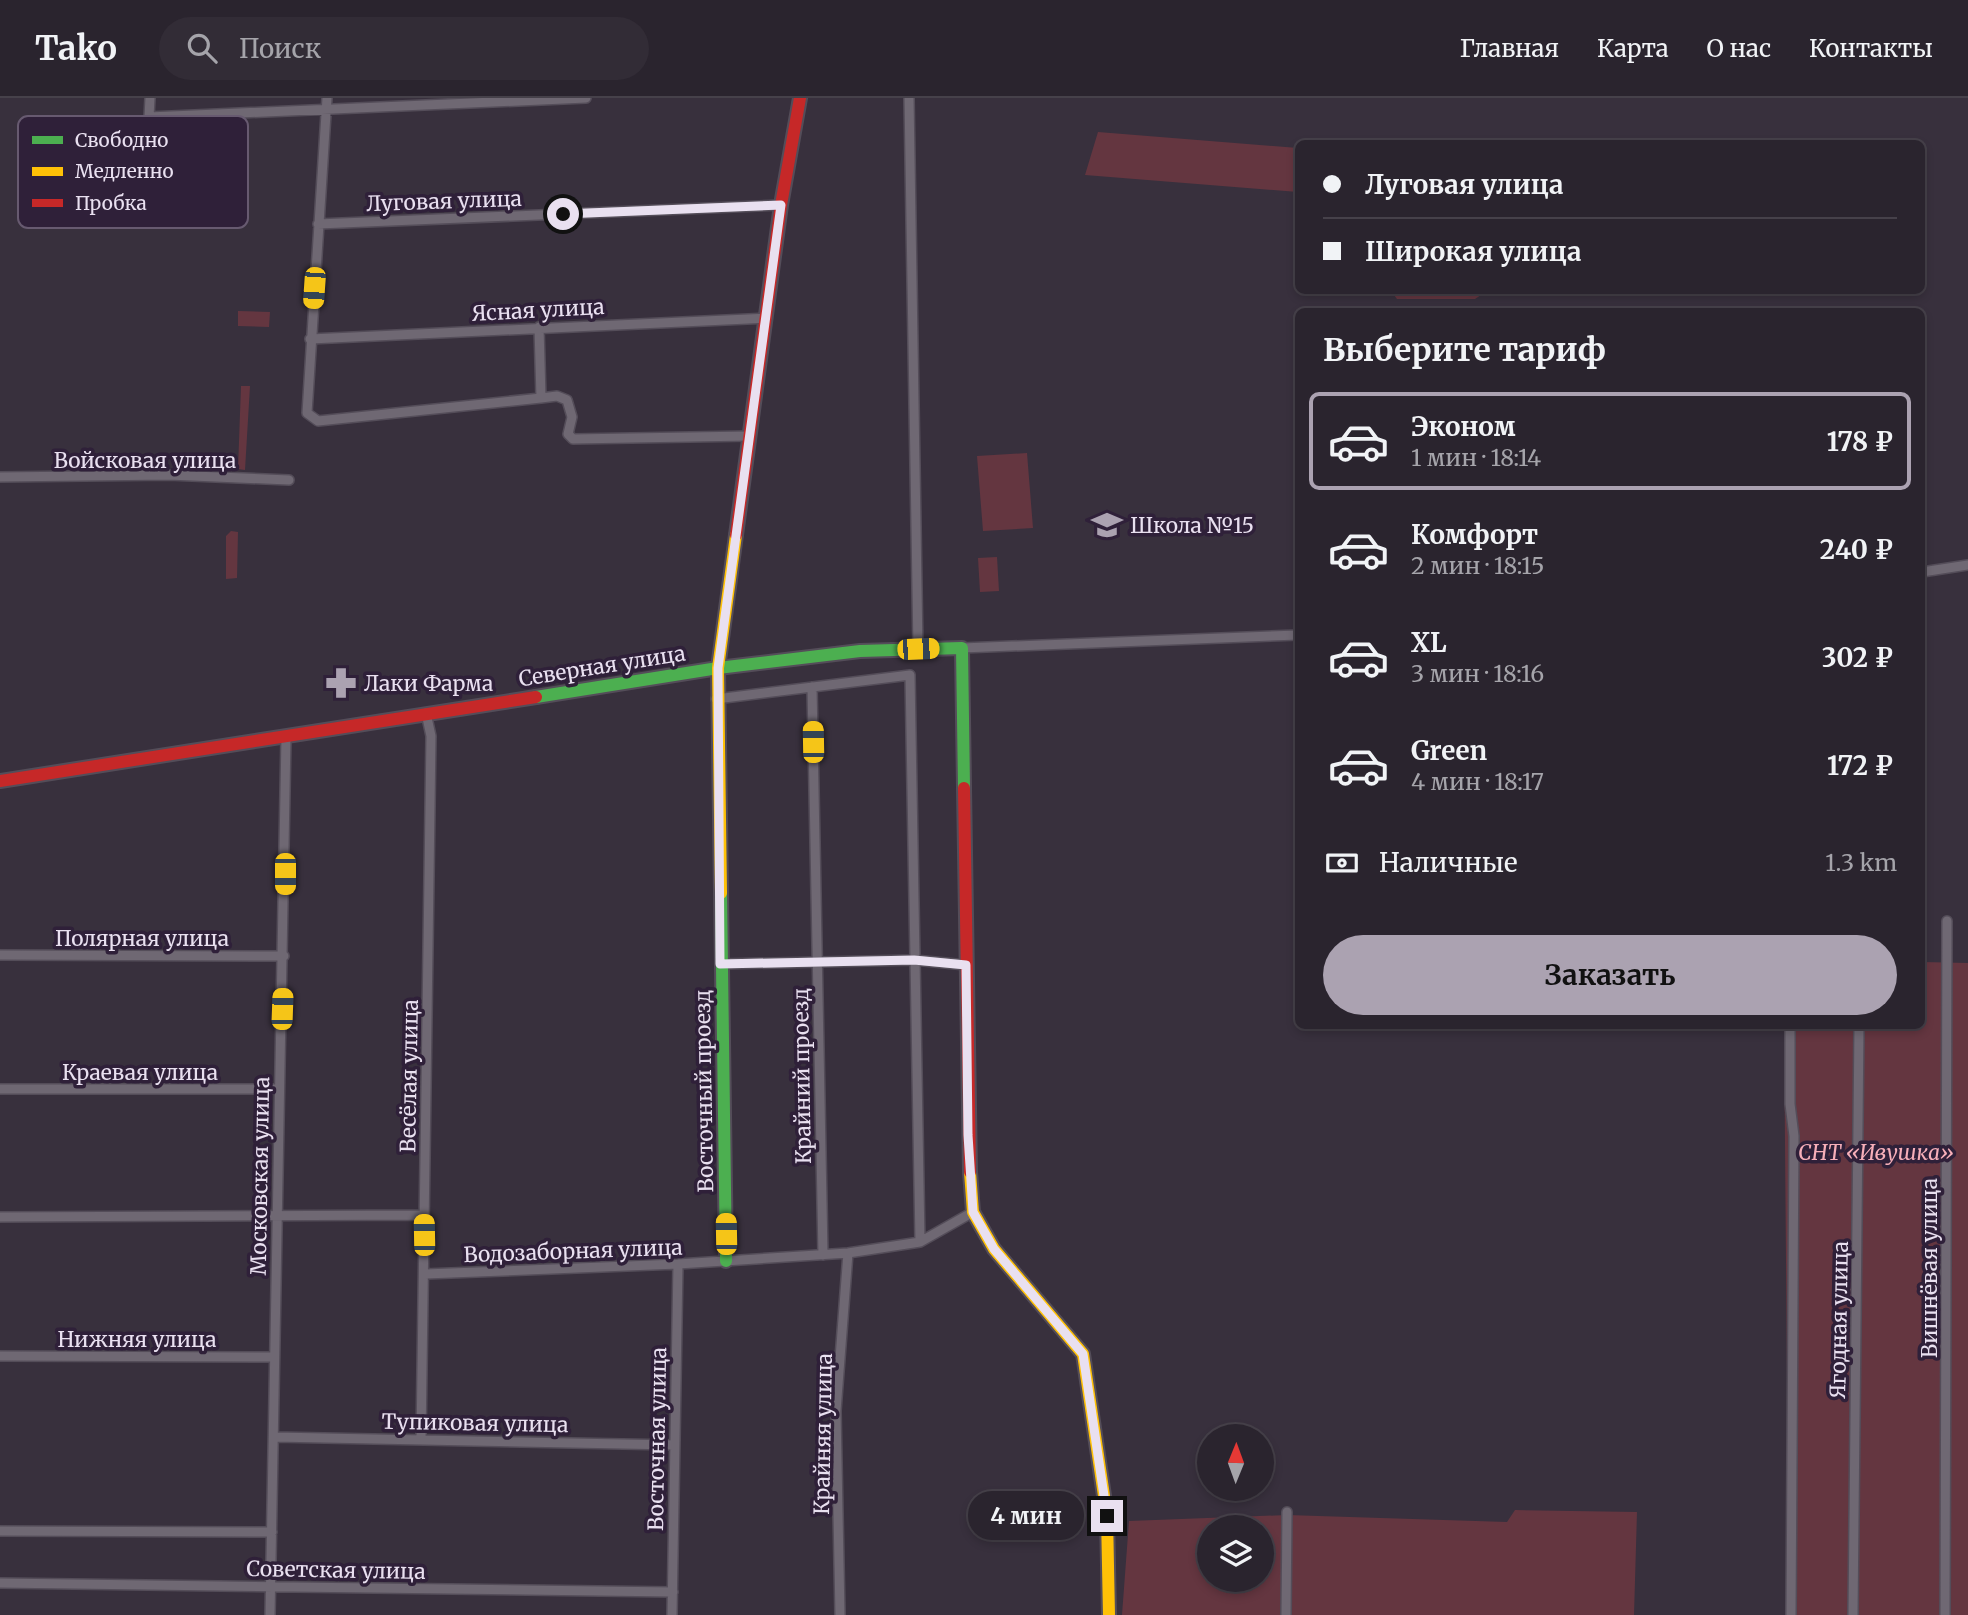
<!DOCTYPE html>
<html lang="ru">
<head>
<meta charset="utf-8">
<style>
  :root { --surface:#2a242e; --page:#322c36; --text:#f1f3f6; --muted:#a5a4aa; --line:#46414a; --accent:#aba2b1 }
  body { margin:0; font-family:Merriweather,serif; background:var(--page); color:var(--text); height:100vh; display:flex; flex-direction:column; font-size:26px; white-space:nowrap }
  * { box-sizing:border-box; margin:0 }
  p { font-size:23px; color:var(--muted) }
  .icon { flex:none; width:38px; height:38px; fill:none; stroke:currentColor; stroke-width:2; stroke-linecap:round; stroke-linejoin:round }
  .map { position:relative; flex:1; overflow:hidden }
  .drawer { position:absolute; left:1295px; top:210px; width:630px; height:721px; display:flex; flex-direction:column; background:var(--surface); border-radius:10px; box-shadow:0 4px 10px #0003,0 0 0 2px var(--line) }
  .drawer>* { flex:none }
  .guide { position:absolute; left:1295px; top:42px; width:630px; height:154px; border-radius:10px; box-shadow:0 4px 10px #0003,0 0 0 2px var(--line); display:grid; align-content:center; height:154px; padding:0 28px; background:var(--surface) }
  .needle { width:46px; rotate:1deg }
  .controls { position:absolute; left:1197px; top:1326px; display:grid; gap:14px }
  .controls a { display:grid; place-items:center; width:77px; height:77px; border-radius:50%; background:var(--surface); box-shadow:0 4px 10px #0003,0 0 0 2px var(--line); font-size:35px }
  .end { position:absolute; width:32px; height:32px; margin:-16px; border:9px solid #e9e0f0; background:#111; box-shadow:0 0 0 4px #111 }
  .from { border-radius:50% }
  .bubble { position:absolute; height:49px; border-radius:24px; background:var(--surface); box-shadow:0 4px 10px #0003,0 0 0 2px var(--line); font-size:23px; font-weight:700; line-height:49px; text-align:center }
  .car { position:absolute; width:21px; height:42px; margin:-21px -10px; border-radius:9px; box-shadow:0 0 5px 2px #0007; background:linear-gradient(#f5c518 24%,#345 0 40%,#f5c518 0 76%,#345 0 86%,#f5c518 0) }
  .guide b { display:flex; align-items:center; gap:24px; height:66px; font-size:26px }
  .guide b+b { border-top:2px solid var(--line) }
  .guide i { width:18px; height:18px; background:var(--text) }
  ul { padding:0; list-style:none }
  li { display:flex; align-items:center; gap:21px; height:98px; margin:0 14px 10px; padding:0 14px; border:4px solid transparent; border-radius:10px }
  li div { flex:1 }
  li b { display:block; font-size:26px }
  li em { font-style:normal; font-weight:700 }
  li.selected { border-color:var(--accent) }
  li>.icon { width:63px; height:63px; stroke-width:1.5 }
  h2 { padding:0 28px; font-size:32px; line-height:84px }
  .pay { display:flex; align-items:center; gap:18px; height:77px; padding:0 28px; font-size:26px }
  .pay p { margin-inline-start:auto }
  .button { display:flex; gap:14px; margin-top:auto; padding:14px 28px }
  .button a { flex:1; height:80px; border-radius:42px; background:var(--accent); color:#111; font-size:28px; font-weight:700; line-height:80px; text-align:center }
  header { display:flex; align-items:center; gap:42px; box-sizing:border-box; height:98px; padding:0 35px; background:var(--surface); border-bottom:2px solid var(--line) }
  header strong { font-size:33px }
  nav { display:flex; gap:38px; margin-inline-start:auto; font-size:24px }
  .search { width:490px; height:63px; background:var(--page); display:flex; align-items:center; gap:18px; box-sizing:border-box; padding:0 24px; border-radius:38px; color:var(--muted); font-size:26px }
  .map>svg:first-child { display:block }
</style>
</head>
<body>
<header>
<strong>Tako</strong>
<div class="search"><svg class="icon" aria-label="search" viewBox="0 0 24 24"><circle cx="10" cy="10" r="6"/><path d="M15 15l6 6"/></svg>Поиск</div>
<nav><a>Главная</a><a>Карта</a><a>О нас</a><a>Контакты</a></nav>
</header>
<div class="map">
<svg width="1968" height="1517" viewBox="0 0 1968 1517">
  <rect width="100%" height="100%" fill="#38303d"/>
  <path fill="#643640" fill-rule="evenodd" d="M1098,34L1298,50V94L1085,77Z
    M1391,193H1487L1475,201H1397Z
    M238,213L270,214L269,229L238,228Z
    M241,288H250L245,372L238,371Z
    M1027,355L1033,430L983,433L977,358Z
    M231,433L238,434L237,480L226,481V438Z
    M997,459L999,493L980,494L978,460Z
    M1922,864L1968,865V1517H1789L1784,928H1922Z
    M1515,1412L1637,1414L1634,1517H1122L1129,1423L1287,1417L1507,1424ZM1209,1430H1262V1482H1209Z"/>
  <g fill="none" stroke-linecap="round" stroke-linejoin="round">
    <defs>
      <path id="street" d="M150,0L149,19L586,0
        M327,0L307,315L318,323L541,300
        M909,0L918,551
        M318,126L781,107
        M539,229L541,300L557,298L567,302L572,319L568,336L573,341L749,338
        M310,241L767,220
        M0,379L169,377L289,382
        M1922,474L1968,467
        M962,550L1298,537
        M812,589L823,1157
        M716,601L910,577L920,1144
        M0,857L284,858
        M721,866L914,862L966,867
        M1790,928V1006L1794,1038L1791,1517
        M0,991H279
        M0,1119L424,1117
        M425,1176L678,1166L848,1155L920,1144L973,1114
        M0,1258L274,1259
        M275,1339L674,1347
        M421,1342L431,638L426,615
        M0,1433L272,1434
        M0,1485L673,1494
        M270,1517L286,639
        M672,1517L678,1166
        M840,1517L836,1313L848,1155
        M1286,1517L1287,1414
        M1853,1517L1859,928
        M1945,1517L1947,823"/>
      <path id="fast" d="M536,599L718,570L860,553L962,550L964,690
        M721,795L726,1163"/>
      <path id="slow" d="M721,795L718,570L736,437
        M970,1074L973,1114L994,1151L1083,1256L1107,1418L1109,1517"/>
      <path id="jam" d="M736,437L781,107L800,0
        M0,683L536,599
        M964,690L970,1074"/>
    </defs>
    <use href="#street" stroke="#544d59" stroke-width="12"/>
    <use href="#fast" stroke="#544d59" stroke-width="16"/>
    <use href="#slow" stroke="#544d59" stroke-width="16"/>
    <use href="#jam" stroke="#544d59" stroke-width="16"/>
    <use href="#street" stroke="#6f6873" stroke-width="9"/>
    <use href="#fast" stroke="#4caf50" stroke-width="12"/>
    <use href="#slow" stroke="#ffc107" stroke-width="12"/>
    <use href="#jam" stroke="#c62828" stroke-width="12"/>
  </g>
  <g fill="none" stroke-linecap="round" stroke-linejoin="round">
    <path stroke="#e9e0f0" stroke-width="9" d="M563,116L781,107L718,570L720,866L914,862L966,867L968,1037L973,1114L994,1151L1083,1256L1107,1418"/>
  </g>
  <defs>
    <symbol id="school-bare" viewBox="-9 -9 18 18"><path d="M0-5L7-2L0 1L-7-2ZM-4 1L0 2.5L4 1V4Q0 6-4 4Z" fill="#aba2b1" stroke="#2f2039" stroke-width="2.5" paint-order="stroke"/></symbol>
    <symbol id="pharmacy-bare" viewBox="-9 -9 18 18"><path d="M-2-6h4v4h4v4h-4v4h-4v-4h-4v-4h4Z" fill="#aba2b1" stroke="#2f2039" stroke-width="2.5" paint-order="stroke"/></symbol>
  </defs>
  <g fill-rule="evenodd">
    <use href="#school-bare" x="1085" y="405" width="44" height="44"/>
    <use href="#pharmacy-bare" x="319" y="563" width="44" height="44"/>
  </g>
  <g text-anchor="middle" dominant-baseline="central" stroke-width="7" stroke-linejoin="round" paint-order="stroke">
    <g font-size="21" fill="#e9e0f0" stroke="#2f2039">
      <text transform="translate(444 103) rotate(-2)">Луговая улица</text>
      <text transform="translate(538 212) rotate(-3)">Ясная улица</text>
      <text x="145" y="362">Войсковая улица</text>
      <text transform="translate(602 568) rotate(-9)">Северная улица</text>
      <text x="142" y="840">Полярная улица</text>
      <text x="140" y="974">Краевая улица</text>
      <text transform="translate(409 978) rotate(-89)">Весёлая улица</text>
      <text transform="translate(802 978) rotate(-91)">Крайний проезд</text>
      <text transform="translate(704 993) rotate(-91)">Восточный проезд</text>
      <text transform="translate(260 1078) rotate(-89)">Московская улица</text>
      <text transform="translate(573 1153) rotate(-2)">Водозаборная улица</text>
      <text transform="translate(1929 1170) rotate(-90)">Вишнёвая улица</text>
      <text transform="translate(1839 1222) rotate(-89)">Ягодная улица</text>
      <text x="137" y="1241">Нижняя улица</text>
      <text transform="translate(475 1325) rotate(1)">Тупиковая улица</text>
      <text transform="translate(823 1336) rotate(-89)">Крайняя улица</text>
      <text transform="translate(657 1341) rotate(-89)">Восточная улица</text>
      <text transform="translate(336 1472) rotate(1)">Советская улица</text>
    </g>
    <g font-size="21" fill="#e9e0f0" stroke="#2f2039" text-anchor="start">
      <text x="1130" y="427">Школа №15</text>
      <text x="364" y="585">Лаки Фарма</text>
    </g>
    <g font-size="21" font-style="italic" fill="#f7afb9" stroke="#2f2039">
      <text x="1876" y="1054">СНТ «Ивушка»</text>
    </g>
  </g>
  <rect x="18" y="18" width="230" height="112" rx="10" fill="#2f2039" stroke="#675a70" stroke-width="2"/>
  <rect x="32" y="38" width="31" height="8" fill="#4caf50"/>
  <rect x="32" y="69" width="31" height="9" fill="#ffc107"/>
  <rect x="32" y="101" width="31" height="8" fill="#c62828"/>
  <g font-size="19" fill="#e9e0f0">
    <text x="75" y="49">Свободно</text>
    <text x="75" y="80">Медленно</text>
    <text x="75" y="112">Пробка</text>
  </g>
</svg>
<div class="controls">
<a><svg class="needle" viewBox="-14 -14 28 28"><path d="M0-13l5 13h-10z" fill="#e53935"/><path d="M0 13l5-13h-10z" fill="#a5a4aa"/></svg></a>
<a><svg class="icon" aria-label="layers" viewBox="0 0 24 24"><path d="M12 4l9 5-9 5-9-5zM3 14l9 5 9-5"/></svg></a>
</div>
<i class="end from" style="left:563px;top:116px"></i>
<i class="end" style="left:1107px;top:1418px"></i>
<div class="bubble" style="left:968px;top:1393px;width:116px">4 мин</div>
<i class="car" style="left:314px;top:190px;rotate:184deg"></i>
<i class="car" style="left:918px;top:551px;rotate:88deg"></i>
<i class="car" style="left:813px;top:644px;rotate:359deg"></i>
<i class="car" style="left:285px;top:776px;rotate:180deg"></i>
<i class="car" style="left:282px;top:911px;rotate:2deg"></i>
<i class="car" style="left:726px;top:1136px;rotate:359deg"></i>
<i class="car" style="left:424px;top:1137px;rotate:359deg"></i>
<div class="guide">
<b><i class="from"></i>Луговая улица</b>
<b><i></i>Широкая улица</b>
</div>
<section class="drawer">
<h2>Выберите тариф</h2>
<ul>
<li class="selected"><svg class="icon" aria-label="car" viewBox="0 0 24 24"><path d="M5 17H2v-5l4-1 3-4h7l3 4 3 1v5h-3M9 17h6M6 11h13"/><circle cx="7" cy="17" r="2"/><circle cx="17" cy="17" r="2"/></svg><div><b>Эконом</b><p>1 мин · 18:14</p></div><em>178 ₽</em></li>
<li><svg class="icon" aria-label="car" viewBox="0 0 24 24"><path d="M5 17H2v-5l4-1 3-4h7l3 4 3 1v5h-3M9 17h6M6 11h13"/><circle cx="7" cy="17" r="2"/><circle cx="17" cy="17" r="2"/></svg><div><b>Комфорт</b><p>2 мин · 18:15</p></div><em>240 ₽</em></li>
<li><svg class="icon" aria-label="car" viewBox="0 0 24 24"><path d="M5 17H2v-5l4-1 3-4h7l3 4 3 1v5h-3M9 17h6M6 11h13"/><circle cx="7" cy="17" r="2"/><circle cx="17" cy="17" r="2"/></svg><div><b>XL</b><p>3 мин · 18:16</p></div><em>302 ₽</em></li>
<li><svg class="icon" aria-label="car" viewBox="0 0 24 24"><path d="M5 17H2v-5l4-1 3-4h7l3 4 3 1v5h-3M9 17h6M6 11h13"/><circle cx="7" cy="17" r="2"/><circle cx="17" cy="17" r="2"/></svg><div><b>Green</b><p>4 мин · 18:17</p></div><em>172 ₽</em></li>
</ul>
<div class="pay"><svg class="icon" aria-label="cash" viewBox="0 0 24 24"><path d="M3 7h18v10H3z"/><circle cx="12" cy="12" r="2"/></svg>Наличные<p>1.3 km</p></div>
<div class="button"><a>Заказать</a></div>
</section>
</div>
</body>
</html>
